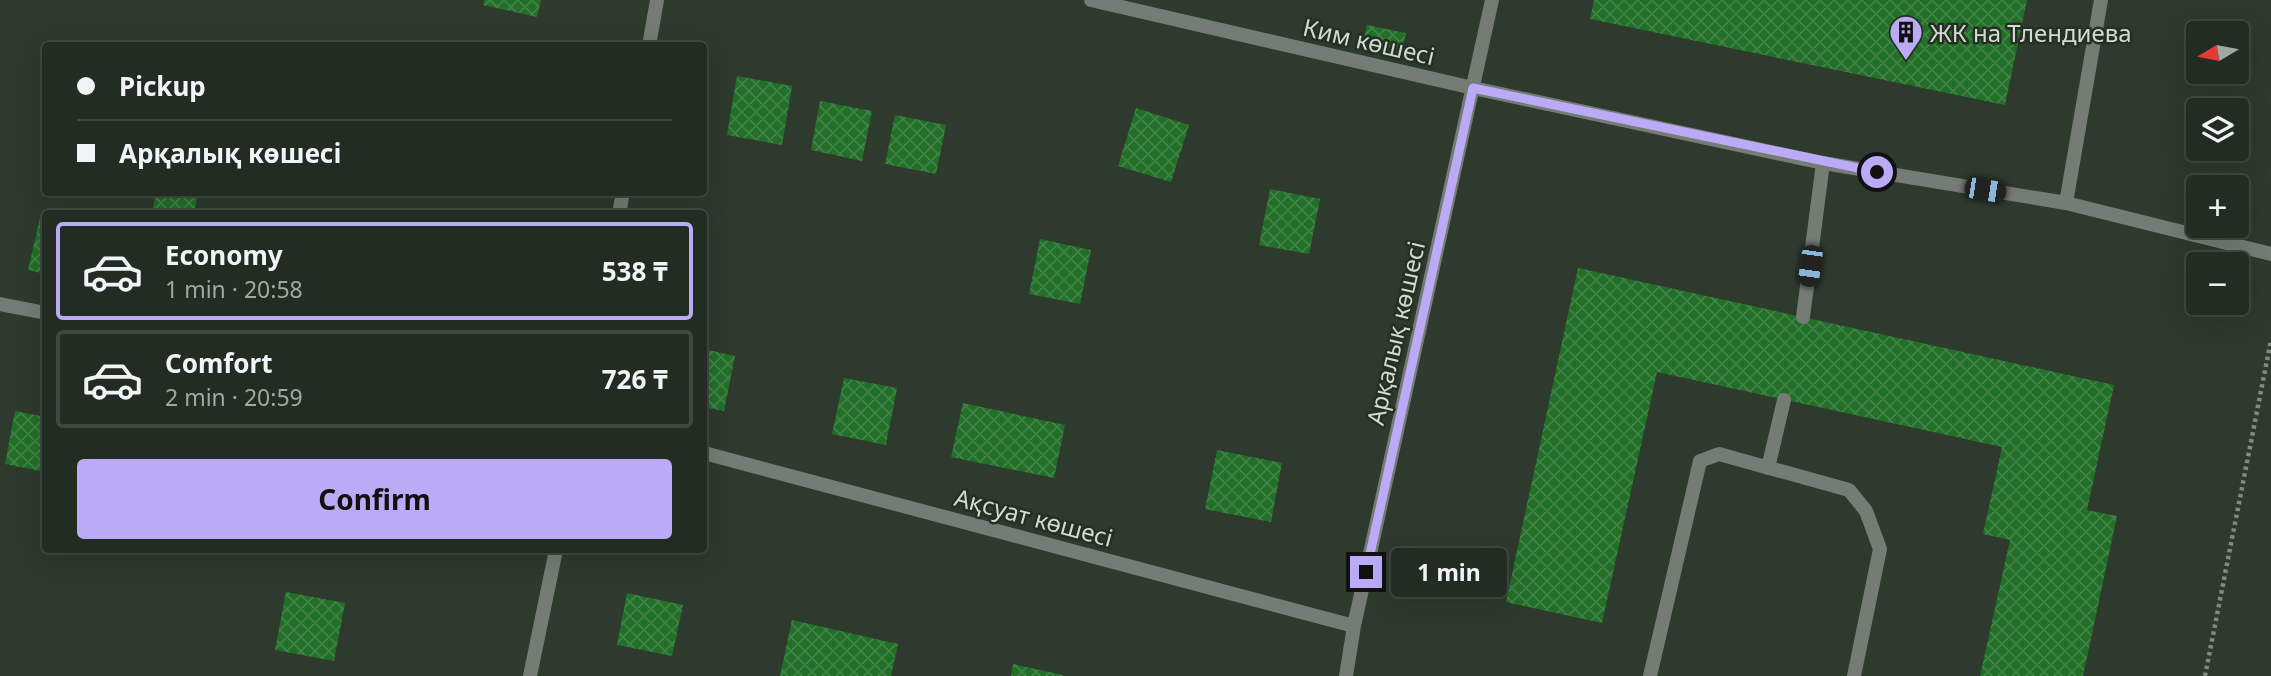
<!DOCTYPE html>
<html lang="en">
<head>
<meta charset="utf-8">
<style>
  :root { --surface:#222c22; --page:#2a342a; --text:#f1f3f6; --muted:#a2a7a5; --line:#3f4840; --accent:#bbaaf6 }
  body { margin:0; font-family:"Noto Sans",sans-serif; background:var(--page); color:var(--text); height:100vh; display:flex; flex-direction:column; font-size:26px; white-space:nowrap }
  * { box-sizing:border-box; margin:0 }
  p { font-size:23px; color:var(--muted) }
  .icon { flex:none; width:38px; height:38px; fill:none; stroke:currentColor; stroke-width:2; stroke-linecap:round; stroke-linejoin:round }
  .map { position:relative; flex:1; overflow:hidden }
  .drawer { position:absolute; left:42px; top:210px; width:665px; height:343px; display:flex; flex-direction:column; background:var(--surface); border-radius:7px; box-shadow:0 7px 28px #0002,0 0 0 2px var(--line) }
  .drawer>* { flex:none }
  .hud { position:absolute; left:42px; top:42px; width:665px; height:154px; border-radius:7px; box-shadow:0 7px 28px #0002,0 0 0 2px var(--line); display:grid; align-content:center; height:154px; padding:0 35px; background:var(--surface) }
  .needle { width:46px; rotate:260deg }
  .tools { position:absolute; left:2186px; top:21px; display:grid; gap:14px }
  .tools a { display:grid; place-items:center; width:63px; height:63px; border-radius:7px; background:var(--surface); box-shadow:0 7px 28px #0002,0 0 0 2px var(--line); font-size:35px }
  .end { position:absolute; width:32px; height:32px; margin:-16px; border:9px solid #bbaaf6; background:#111; box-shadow:0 0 0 4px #111 }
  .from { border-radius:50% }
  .bubble { position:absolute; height:49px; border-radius:7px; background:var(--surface); box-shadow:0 7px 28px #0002,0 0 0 2px var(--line); font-size:23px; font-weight:700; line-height:49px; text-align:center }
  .car { position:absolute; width:21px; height:42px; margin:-21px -10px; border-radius:9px; box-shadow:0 0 5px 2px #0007; background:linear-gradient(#222 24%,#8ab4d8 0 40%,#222 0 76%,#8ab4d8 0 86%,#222 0) }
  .hud b { display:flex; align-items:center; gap:24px; height:66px; font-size:26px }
  .hud b+b { border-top:2px solid var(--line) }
  .hud i { width:18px; height:18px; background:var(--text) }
  ul { padding:12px 0 0; list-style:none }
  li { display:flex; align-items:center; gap:21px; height:98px; margin:0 14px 10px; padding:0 21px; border:4px solid var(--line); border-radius:7px }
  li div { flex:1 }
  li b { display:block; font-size:26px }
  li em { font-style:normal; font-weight:700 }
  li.active { border-color:var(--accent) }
  li>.icon { width:63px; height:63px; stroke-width:1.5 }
  .primary-button { display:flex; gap:14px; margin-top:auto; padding:14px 35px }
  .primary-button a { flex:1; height:80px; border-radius:7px; background:var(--accent); color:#111; font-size:28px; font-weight:700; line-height:80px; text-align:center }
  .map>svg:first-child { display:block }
</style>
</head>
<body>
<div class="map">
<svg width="2271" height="676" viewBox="0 0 2271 676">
  <defs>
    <pattern id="building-cross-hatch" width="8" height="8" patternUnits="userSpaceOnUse" patternTransform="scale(1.75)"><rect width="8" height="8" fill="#226f28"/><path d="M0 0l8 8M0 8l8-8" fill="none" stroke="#418346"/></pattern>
  </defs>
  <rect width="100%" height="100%" fill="#2d3a2d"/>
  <path fill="url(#building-cross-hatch)" d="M484,0H541L537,17L483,5Z
    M1594,0H2027L2005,105L1590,19Z
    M1367,25L1406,33L1401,55L1362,47Z
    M737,76L792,86L782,145L727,135Z
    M820,101L872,111L862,161L811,150Z
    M1136,108L1189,125L1171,182L1118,166Z
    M895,115L946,125L936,174L885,164Z
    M1270,189L1320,199L1309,254L1259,245Z
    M156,192H198L194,214L152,212Z
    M40,218L46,219V274L28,270Z
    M1040,239L1091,250L1080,304L1029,294Z
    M1578,268L2114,385L2087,510L2117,516L2083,676H1980L2010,540L1983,534L2002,447L1657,372L1602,623L1506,602Z
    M704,349L735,356L724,411L704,407Z
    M844,378L897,388L886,445L832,434Z
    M963,403L1065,425L1054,478L951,457Z
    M15,411L46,417V472L5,464Z
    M1217,450L1282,463L1271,522L1205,509Z
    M286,592L345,603L334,661L275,650Z
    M627,593L683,605L672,656L617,645Z
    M792,620L898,644L891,676H780Z
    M1013,664L1063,675V676H1011Z"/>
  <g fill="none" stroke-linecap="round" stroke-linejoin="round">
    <path stroke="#808b80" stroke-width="4.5" stroke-dasharray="3.5 3.5" stroke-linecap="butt" d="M2205,676L2271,340"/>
    <path stroke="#757b75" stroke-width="14" d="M2066,203L2101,0
      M1803,317L1823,163
      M1768,468L1784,400
      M1650,676L1700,461L1719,454L1849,490L1866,511L1880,549L1854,676"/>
    <path stroke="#757b75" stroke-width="14" d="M1091,0L1473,88L1823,163L2066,203L2271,254
      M649,46L657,0
      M619,214L623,192
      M0,304L46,313
      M704,453L1354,626
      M530,676L556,550
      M1346,676L1354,626L1492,0"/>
  </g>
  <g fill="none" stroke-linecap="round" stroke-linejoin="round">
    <path stroke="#bbaaf6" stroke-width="9" d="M1366,572L1473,88L1877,172"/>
  </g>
  <defs>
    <symbol id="building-pin" viewBox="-11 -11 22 30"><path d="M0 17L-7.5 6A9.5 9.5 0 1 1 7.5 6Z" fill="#bbaaf6" stroke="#233023"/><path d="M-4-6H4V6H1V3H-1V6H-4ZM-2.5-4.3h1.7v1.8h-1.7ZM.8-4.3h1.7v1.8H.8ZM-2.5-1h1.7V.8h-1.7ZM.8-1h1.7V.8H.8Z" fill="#111"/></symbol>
  </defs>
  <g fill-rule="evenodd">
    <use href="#building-pin" x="1887" y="13" width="38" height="52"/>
  </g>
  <g text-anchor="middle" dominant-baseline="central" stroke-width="5" stroke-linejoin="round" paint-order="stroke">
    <g font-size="24" fill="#d2dad1" stroke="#233023" text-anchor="start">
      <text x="1930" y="32">ЖК на Тлендиева</text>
    </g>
    <g font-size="24" fill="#d2dad1" stroke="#233023">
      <text transform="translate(1369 41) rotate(13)">Ким көшесі</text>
      <text transform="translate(1395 333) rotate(-77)">Арқалық көшесі</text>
      <text transform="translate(1034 517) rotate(15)">Ақсуат көшесі</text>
    </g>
  </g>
</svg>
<div class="tools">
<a><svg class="needle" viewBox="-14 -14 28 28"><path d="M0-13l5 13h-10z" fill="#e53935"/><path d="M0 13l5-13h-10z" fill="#a2a7a5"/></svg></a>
<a><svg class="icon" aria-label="layers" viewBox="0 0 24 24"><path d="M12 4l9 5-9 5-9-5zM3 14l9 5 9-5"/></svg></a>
<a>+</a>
<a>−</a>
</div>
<i class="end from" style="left:1877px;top:172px"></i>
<i class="end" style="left:1366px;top:572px"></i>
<div class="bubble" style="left:1391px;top:548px;width:116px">1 min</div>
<i class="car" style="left:1985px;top:190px;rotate:99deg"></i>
<i class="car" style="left:1810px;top:266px;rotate:188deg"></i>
<div class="hud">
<b><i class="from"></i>Pickup</b>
<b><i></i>Арқалық көшесі</b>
</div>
<section class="drawer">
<ul>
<li class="active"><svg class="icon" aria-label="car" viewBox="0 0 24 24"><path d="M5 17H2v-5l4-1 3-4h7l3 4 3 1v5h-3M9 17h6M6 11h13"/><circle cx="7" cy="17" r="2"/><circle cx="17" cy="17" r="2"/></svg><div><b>Economy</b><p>1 min · 20:58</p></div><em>538 ₸</em></li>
<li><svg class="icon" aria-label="car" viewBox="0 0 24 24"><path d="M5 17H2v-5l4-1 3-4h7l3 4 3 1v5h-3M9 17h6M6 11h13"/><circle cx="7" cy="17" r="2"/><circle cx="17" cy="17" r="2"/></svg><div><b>Comfort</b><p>2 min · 20:59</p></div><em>726 ₸</em></li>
</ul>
<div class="primary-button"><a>Confirm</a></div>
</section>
</div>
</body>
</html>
